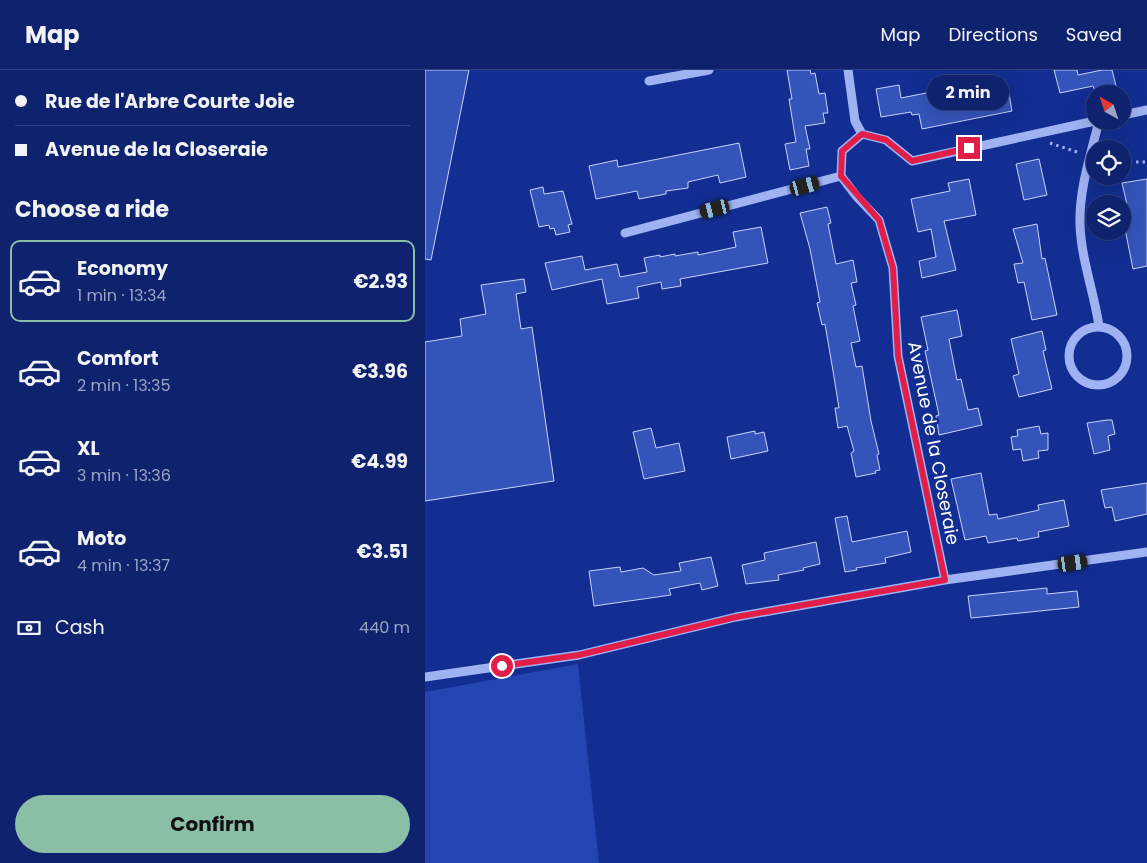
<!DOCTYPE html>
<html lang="en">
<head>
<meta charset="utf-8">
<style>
  :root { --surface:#0e226e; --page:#1c2f76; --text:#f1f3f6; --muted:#9ba4c2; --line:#2e3f81; --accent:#8abfa5 }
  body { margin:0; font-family:Poppins,sans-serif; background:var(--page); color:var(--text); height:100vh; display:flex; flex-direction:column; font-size:19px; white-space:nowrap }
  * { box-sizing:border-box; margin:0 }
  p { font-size:16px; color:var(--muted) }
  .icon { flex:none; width:28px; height:28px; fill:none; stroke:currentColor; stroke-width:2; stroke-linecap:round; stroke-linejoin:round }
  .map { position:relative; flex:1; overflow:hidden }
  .panel { display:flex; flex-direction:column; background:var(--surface); width:425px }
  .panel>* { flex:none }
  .guide { display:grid; align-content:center; height:110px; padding:0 15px; background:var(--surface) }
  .needle { width:32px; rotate:320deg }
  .tools { position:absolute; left:661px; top:15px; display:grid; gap:10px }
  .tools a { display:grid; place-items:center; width:45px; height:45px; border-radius:50%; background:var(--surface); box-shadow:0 5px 20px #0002,0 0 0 1px var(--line); font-size:25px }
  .end { position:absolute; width:22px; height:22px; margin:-11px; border:6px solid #e11d48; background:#fff; box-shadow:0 0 0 2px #fff }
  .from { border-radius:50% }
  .bubble { position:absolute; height:35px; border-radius:18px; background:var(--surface); box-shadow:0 5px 20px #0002,0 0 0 1px var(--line); font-size:16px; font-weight:700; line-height:35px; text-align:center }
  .car { position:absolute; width:15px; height:30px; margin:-15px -8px; border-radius:6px; box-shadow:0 0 4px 1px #0007; background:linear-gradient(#222 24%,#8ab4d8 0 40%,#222 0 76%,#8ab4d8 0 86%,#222 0) }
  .guide b { display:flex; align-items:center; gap:18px; height:48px; font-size:19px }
  .guide b+b { border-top:1px solid var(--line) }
  .guide i { width:12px; height:12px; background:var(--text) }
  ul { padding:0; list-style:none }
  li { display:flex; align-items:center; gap:15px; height:82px; margin:0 10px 8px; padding:0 5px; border:2px solid transparent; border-radius:10px }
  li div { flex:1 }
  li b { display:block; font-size:19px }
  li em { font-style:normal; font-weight:700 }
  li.active { border-color:var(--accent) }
  li>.icon { width:45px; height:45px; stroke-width:1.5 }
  h2 { padding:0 15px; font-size:22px; line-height:60px }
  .pay { display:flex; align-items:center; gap:12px; height:55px; padding:0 15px; font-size:19px }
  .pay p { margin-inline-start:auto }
  .cta { display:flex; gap:10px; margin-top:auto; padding:10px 15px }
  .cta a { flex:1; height:58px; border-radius:30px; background:var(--accent); color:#111; font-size:20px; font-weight:700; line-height:58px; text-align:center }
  header { display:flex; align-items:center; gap:30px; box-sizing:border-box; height:70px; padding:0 25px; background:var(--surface); border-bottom:1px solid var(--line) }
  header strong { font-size:24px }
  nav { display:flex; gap:28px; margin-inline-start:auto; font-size:18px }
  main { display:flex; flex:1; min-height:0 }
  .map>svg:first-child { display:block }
</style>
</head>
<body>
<header>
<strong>Map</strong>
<nav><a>Map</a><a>Directions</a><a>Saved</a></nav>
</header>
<main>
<section class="panel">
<div class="guide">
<b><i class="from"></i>Rue de l'Arbre Courte Joie</b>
<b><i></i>Avenue de la Closeraie</b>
</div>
<h2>Choose a ride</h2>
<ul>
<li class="active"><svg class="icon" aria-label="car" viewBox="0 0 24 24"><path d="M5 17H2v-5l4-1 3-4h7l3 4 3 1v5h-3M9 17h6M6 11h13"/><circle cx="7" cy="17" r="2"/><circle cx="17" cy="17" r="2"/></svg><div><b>Economy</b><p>1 min · 13:34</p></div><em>€2.93</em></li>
<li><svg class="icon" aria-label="car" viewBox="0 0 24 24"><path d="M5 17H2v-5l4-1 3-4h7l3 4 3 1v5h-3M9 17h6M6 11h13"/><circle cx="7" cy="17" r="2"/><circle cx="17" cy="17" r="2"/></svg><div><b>Comfort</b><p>2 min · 13:35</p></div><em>€3.96</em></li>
<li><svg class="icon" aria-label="car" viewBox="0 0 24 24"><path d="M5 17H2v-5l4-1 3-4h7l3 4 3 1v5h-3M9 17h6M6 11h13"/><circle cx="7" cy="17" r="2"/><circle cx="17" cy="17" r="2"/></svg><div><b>XL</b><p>3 min · 13:36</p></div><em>€4.99</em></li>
<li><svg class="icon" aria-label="car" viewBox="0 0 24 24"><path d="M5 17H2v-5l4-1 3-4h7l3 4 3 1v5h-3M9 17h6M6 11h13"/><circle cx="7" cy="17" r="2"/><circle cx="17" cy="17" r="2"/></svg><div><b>Moto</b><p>4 min · 13:37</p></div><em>€3.51</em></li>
</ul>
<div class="pay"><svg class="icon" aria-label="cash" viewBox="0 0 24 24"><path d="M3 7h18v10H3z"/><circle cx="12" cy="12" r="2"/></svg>Cash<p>440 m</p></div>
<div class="cta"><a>Confirm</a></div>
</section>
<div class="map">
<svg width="722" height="793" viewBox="0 0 722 793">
  <rect width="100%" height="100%" fill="#122e92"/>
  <path fill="#2445b1" d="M153,594L174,793H0V622Z"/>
  <path fill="#3554b9" stroke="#c6d3fd" d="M0,0H44L6,190L0,189Z
    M362,0H385L386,4L390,3L394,24L400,23L403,43H398L400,53L380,56L385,79H381L384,96L365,100L360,74L371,72L364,29H367Z
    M629,0H652L653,5L677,0H687L691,16L670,21L668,16L635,23Z
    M553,14L555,24L583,18L587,41L497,59L494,44L487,45L486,42L456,47L451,19L474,15L476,28L511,21V23Z
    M314,73L321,107L295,113L293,105L263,112V118L241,121V124L214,129L212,121L171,129L164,96L192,90L193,97Z
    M614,89L622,125L599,130L591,94Z
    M544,109L551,145L519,151L531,200L497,208L494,191L511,187L506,159L493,162L486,129L525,121L523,113Z
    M722,109V196L708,199L698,149L705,148L697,113Z
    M118,117L119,124L138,121L147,154L143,155L145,162L131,165L129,158L125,159L124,155L114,157L105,120Z
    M402,137L406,153L403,154L411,194L428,190L432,212L426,213L431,235L428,236L435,271L426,273L431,297L437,296L446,351L454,384L452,385L455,400L450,401L451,403L431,407L426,383L429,381L422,356L413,358L410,338H414L408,301L400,254L397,255L392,233L395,232L385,179L375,143Z
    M612,154L617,189L620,188L632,245L607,250L599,212L593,213L589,194L598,193L588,159Z
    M336,157L343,193L255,209L256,216L237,219L236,212L212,217L214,228L182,234L177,209L127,220L120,193L157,186L160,200L192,194L195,207L222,202L219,188L235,185V187L250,184V186L273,182V185L311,177L308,162Z
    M99,209L101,222L91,224L96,259L107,257L129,411L0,431V272L37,266L35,249L61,244L56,215Z
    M532,240L537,266L524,269L532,310L536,309L543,340L553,338L557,355L514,365L511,346L514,345L500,281L503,280L496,247Z
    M617,261L621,280L618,281L627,319L594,327L588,306L594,304L586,269Z
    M682,350H687L690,364L683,366L685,380L669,384L662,353Z
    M614,356L616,364L623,363V380L613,381L614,388L598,391L596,379L588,380L586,367L593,366L592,360Z
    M226,358L231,378L254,373L260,401L219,409L208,362Z
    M330,361V364L339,362L343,381L306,389L302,367Z
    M556,403L564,445L572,444L573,449L614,440L613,435L639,430L644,456L613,462L614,467L593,471L592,468L563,473L561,466L540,470L526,409Z
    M722,413V444L690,451L687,437L680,438L676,420Z
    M422,446L427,472L482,461L486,482L460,488L461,493L431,498L432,500L420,502L410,448Z
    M391,472L395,494L378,498L379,500L353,505L354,510L321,514L317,495L340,490L339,483Z
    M286,487L293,516L277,520L275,513L244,519L246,525L169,536L164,501L195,497L196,502L218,498L229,505L256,501L254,493Z
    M622,518V524L652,521L654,537L546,548L543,526Z"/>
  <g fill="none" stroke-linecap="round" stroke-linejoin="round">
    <path stroke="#9fb2f2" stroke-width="3" stroke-dasharray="2.5 4" stroke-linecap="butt" d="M625,73L655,83
      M698,92H722"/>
    <path stroke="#9fb2f2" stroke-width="9" d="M423,0L430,51L437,64
      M224,11L284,0
      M698,45L722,40
      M674,51C666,84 654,119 655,154C656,189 669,222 674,256
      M200,163L416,106
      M644 286a29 29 0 1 1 58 0a29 29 0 1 1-58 0Z
      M520,510L473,286L468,198L454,150L432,127L416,106L417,81L437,64L461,70L487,91L670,51
      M0,607L154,585L311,547L520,510L722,482"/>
  </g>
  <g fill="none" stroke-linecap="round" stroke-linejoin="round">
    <path stroke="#e11d48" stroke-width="6" d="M77,596L154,585L311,547L520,510L473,286L468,198L454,150L416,106L417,81L437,64L461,70L487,91L544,78"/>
  </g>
  <g text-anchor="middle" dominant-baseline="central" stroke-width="5" stroke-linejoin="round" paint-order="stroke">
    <g font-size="18" fill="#fff" stroke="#122e92">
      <text transform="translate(509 373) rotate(79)">Avenue de la Closeraie</text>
    </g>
  </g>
</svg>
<div class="tools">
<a><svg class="needle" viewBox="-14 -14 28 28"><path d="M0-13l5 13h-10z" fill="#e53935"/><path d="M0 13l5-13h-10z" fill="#9ba4c2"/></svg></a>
<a><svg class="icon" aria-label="locate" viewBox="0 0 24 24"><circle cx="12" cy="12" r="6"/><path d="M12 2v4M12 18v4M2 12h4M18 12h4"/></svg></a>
<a><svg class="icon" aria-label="layers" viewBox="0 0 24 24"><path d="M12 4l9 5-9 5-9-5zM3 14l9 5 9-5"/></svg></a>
</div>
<i class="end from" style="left:77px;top:596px"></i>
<i class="end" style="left:544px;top:78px"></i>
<div class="bubble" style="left:502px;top:5px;width:82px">2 min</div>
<i class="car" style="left:380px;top:116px;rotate:75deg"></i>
<i class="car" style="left:290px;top:139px;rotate:256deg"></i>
<i class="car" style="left:648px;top:493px;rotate:82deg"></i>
</div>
</main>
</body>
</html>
